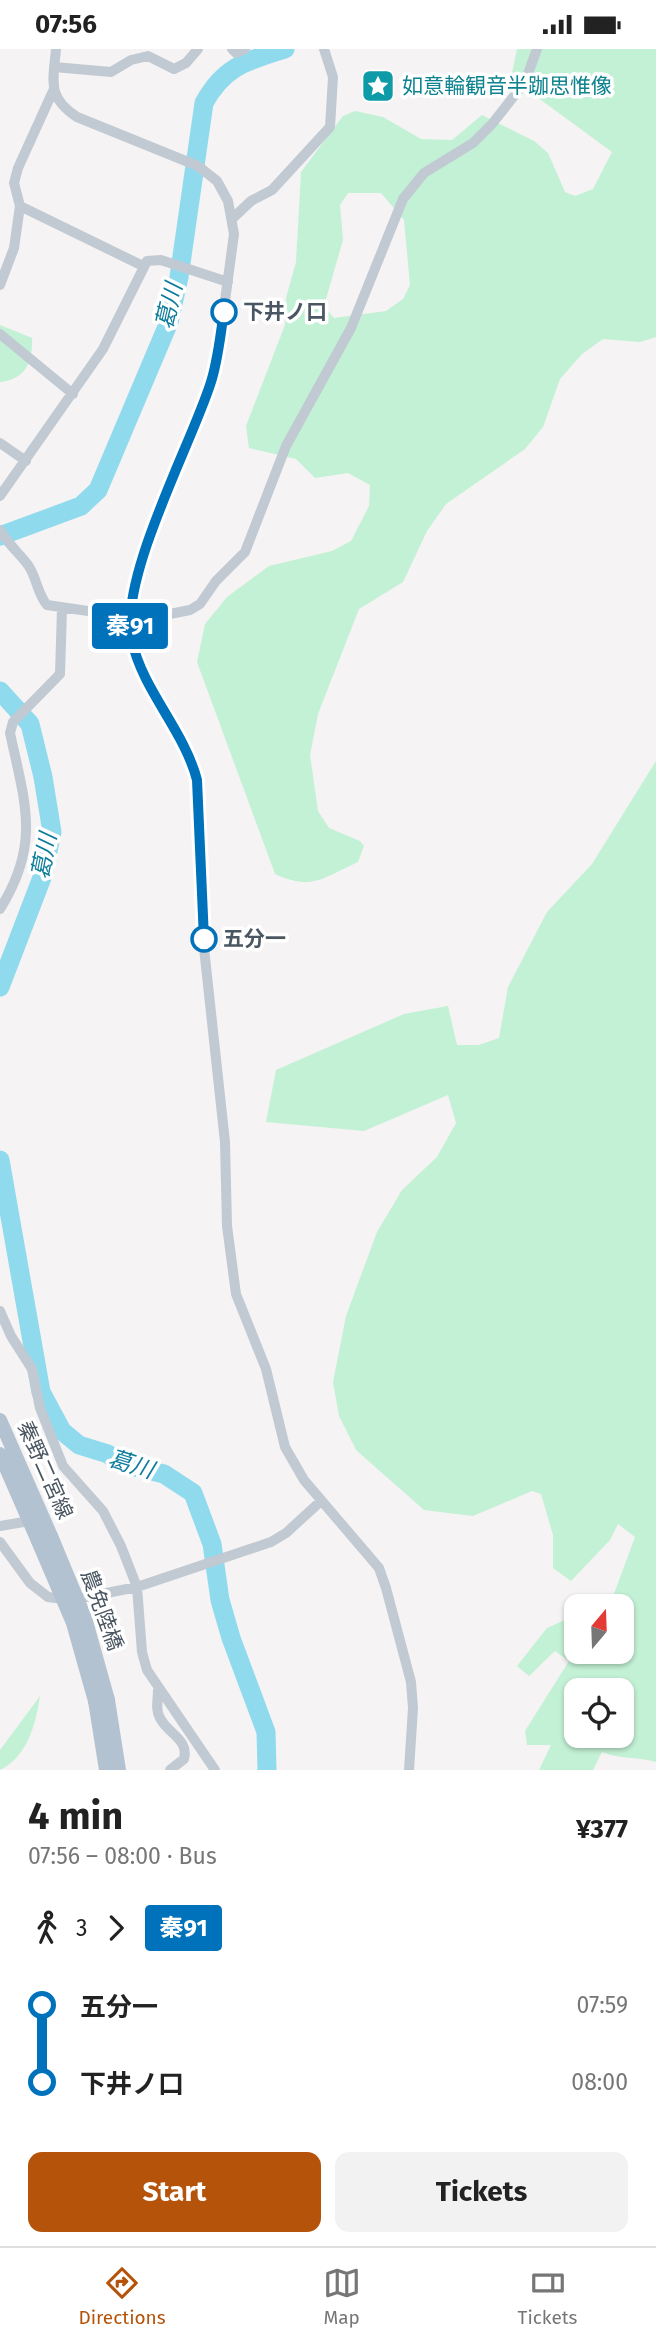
<!DOCTYPE html>
<meta charset="utf-8">
<style>
body{margin:0;font-family:"Fira Sans","Noto Sans JP",sans-serif;background:#f2f2f2;color:#222;height:100vh;display:flex;flex-direction:column;font-size:26px;white-space:nowrap}
*{box-sizing:border-box;margin:0}
p{font-size:23px;color:#767676}
.icon{flex:none;width:38px;height:38px;fill:none;stroke:currentColor;stroke-width:2;stroke-linecap:round;stroke-linejoin:round}
.map{position:relative;height:1721px;overflow:hidden}
.sheet{display:flex;flex-direction:column;background:#fff;flex:1}
.sheet>*{flex:none}
.badge{padding:0 14px;border-radius:5px;font-size:24px;line-height:46px}
.needle{width:46px;rotate:19deg}
.tools{position:absolute;left:564px;top:1545px;display:grid;gap:14px}
.tools a{display:grid;place-items:center;width:70px;height:70px;border-radius:14px;background:#fff;box-shadow:0 2px 5px #0004;font-size:35px}
.map>.badge{position:absolute;translate:-50% -50%;box-shadow:0 0 0 4px #fff}
.legs{display:flex;align-items:center;gap:10px;height:77px;padding:0 28px;font-size:23px}
.legs p{margin-inline-start:auto}
.head{display:flex;align-items:center;justify-content:space-between;height:119px;padding:0 28px}
h1{font-size:38px;font-weight:700;line-height:52px}
.cta{display:flex;gap:14px;margin-top:auto;padding:14px 28px}
.cta a{flex:1;height:80px;border-radius:14px;background:#b45309;color:#fff;font-size:28px;font-weight:700;line-height:80px;text-align:center}
.cta a+a{background:#f2f2f2;color:#222}
ul{padding:0 28px;list-style:none}
li{display:flex;align-items:center;gap:24px;height:77px;font-size:26px}
li i{display:grid;place-items:center;width:10px;height:100%;margin:0 9px;background:currentColor}
li i::after{content:'';width:18px;height:18px;margin:-9px;border:5px solid;border-radius:50%;background:#fff}
li p{margin-inline-start:auto}
li:first-child i{background:linear-gradient(#0000 50%,currentColor 0)}
li:last-child i{background:linear-gradient(currentColor 50%,#0000 0)}
.status{display:flex;justify-content:space-between;align-items:center;height:49px;padding:0 35px;background:#fff;direction:ltr}
.status svg{height:19px;fill:currentColor}
.tab-bar{display:flex;justify-content:space-around;align-items:center;height:98px;border-top:2px solid #e0e0e0;background:#fff;font-size:19px;color:#767676}
.tab-bar a{display:grid;justify-items:center;gap:4px}
.tab-bar .current{color:#b45309}
.map>svg:first-child{display:block}
.green{fill:#c3f1d5;fill-rule:evenodd}
.lines{fill:none;stroke-linecap:round;stroke-linejoin:round}
.river{stroke:#90daee;stroke-width:19}
.minor{stroke:#c1cad2;stroke-width:10}
.major{stroke:#b3c2d1;stroke-width:14}
.major-bridge{stroke:#b3c2d1;stroke-width:14}
.line-1-casing{stroke:#fff;stroke-width:16}
.line-1{stroke:#0072bc;stroke-width:10}
.stop-1-dot{fill:#fff;stroke:#0072bc;stroke-width:3.5}
.labels{text-anchor:middle;dominant-baseline:central;stroke-width:7;stroke-linejoin:round;paint-order:stroke}
.culture-label{font-size:21px;fill:#0d838f;stroke:#fff;text-anchor:start}
.stop-label{font-size:21px;font-weight:bold;fill:#4a5661;stroke:#fff;text-anchor:start}
.street-label{font-size:21px;fill:#4a5661;stroke:#fff}
.water-label{font-size:23px;font-style:italic;fill:#0c7c9b;stroke:#fff}
</style>
<div class="status"><b>07:56</b><svg viewBox="0 0 49 12"><path d="M0 12V9h3v3zM5 12V6h3v6zM10 12V3h3v9zM15 12V0h3v12zM26 1h20v11H26zM47 4h2v5h-2z"/></svg></div>
<div class="map">
<svg width="656" height="1721" viewBox="0 0 656 1721">
<rect width="100%" height="100%" fill="#f5f3f3"/>
<path class="green" d="M 517,0 L 656,0 L 656,288 L 640,293 L 603,290 L 582,305 L 560,330 L 543,378 L 525,400 L 446,455 L 427,482 L 403,533 L 359,560 L 318,665 L 310,706 L 318,762 L 329,779 L 360,792 L 364,797 L 358,813 C 323,829 312,842 275,825 L 197,613 L 205,575 L 227,548 L 269,517 L 332,502 L 351,492 L 369,457 L 370,436 L 348,424 L 315,429 L 296,410 L 249,399 L 246,377 L 285,276 L 286,249 L 296,213 L 301,123 L 343,67 L 355,62 L 383,68 L 421,90 L 452,91 L 482,66 L 534,92 L 548,104 L 565,143 L 575,147 L 593,140 L 612,103 L 511,29 ZM 348,144 L 381,144 L 404,171 L 410,236 L 403,250 L 386,262 L 334,269 L 324,257 L 343,191 L 340,156 Z
M 0,276 L 32,289 C 33,312 26,331 0,333 Z
M 656,712 L 656,1713 C 635,1707 622,1711 602,1703 L 593,1721 L 539,1721 L 551,1696 L 527,1696 L 525,1682 L 569,1612 L 555,1602 L 529,1627 L 517,1617 L 547,1579 L 576,1566 L 576,1603 L 621,1603 L 621,1558 L 599,1557 L 611,1553 L 635,1488 L 618,1475 L 610,1491 L 571,1532 L 553,1519 L 553,1486 L 541,1445 L 532,1442 L 473,1467 L 424,1461 L 356,1401 L 339,1367 L 333,1333 L 346,1267 L 377,1183 L 402,1141 L 437,1108 L 456,1074 L 448,1046 L 364,1082 L 266,1073 L 276,1021 L 404,965 L 448,957 L 457,996 L 479,996 L 499,989 L 508,938 L 547,863 L 592,815 ZM 576,1642 L 621,1642 L 621,1687 L 576,1687 Z
M 40,1647 C 36,1675 27,1708 0,1721 L 0,1701 Z"/>
<g class="lines">
<path class="river" d="M 0,487 L 81,457 L 98,441 L 169,273 L 179,228 L 204,54 C 224,17 247,12 285,0
M 0,642 L 30,675 L 43,728 L 52,783 L 43,826 L 0,938
M 0,1111 L 41,1343 L 62,1382 L 79,1396 L 108,1405 L 119,1414 L 164,1425 L 193,1444 L 212,1495 L 220,1551 L 231,1589 L 266,1683 L 267,1721"/>
<path class="minor" d="M 56,0 C 53,33 47,48 77,68 L 198,117 L 217,132 L 228,152 L 234,185 L 217,311 L 211,335 L 139,520 L 129,573 L 138,611 L 191,706 L 197,731 L 204,899 L 225,1093 L 227,1177 L 236,1245 L 266,1320 L 285,1398 L 304,1431 L 379,1519 L 386,1539 L 411,1633 L 413,1659 L 409,1721
M 232,0 L 236,4 L 245,0
M 54,18 L 111,23 L 131,11 L 148,7 L 174,20 L 186,14 L 198,0
M 20,157 L 143,217
M 233,169 L 251,152 L 272,141 L 330,78 L 333,28 L 324,0
M 0,236 L 14,199 L 20,157 L 14,134 L 18,119 L 53,42
M 0,285 L 73,345
M 0,394 L 26,412
M 0,447 L 103,300 L 147,212 L 161,211 L 228,233
M 0,481 C 8,495 19,504 28,516 C 37,529 37,544 47,556 L 88,562 L 129,573 L 190,561 L 200,555 L 216,532 L 245,503 L 286,397 L 351,279 L 403,150 L 424,124 L 473,94 L 492,75 L 525,33 L 537,0
M 0,860 C 41,795 25,754 10,684 L 13,673 L 60,625 L 62,560
M 0,1262 L 11,1287 L 32,1320 L 40,1359 L 63,1417 L 103,1462 L 121,1497 L 137,1538 L 142,1603 L 147,1621 L 215,1721
M 0,1477 L 35,1471
M 0,1493 L 30,1534 L 48,1548 L 71,1551 L 137,1538 L 271,1493 L 286,1484 L 321,1452
M 158,1641 C 158,1650 155,1661 160,1669 C 168,1685 189,1690 184,1710 L 170,1721"/>
<path class="major" d="M 0,1371 L 51,1487
M 0,1405 L 38,1492
M 108,1651 L 119,1721
M 95,1652 L 106,1721"/>
<path class="major-bridge" d="M 51,1487 L 85,1569 L 108,1651
M 38,1492 L 73,1574 L 95,1652"/>
</g>
<g class="lines">
<defs>
<path id="line-1" d="M 204,890 L 197,731 C 184,681 143,642 132,592 C 118,531 189,400 210,336 C 218,313 220,287 224,263"/>
</defs>
<use href="#line-1" class="line-1-casing"/>
<use href="#line-1" class="line-1"/>
</g>
<defs>
<symbol id="sight-square" viewBox="-11 -11 22 22"><rect x="-9" y="-9" width="18" height="18" rx="4" fill="#0f9aa8" stroke="#fff"/><path d="M0-6L1.8-2.2L6-1.7L2.9 1.2L3.7 5.4L0 3.3L-3.7 5.4L-2.9 1.2L-6-1.7L-1.8-2.2Z" fill="#fff"/></symbol>
</defs>
<g fill-rule="evenodd">
<use href="#sight-square" x="359" y="18" width="38" height="38"/>
</g>
<g class="stop-1-dot">
<circle cx="224" cy="263" r="12"/>
<circle cx="204" cy="890" r="12"/>
</g>
<g class="labels">
<g class="culture-label">
<text x="402" y="37">如意輪観音半跏思惟像</text>
</g>
<g class="stop-label">
<text x="243" y="263">下井ノ口</text>
<text x="223" y="890">五分一</text>
</g>
<g class="street-label">
<text transform="translate(45 1421) rotate(66)">秦野二宮線</text>
<text transform="translate(102 1561) rotate(70)">農免陸橋</text>
</g>
<g class="water-label">
<text transform="translate(169 257) rotate(-77)">葛川</text>
<text transform="translate(44 807) rotate(-79)">葛川</text>
<text transform="translate(131 1415) rotate(17)">葛川</text>
</g>
</g>
</svg>
<div class="tools">
<a><svg class="needle" viewBox="-14 -14 28 28"><path d="M0-13l5 13h-10z" fill="#e53935"/><path d="M0 13l5-13h-10z" fill="#767676"/></svg></a>
<a><svg class="icon" aria-label="locate" viewBox="0 0 24 24"><circle cx="12" cy="12" r="6"/><path d="M12 2v4M12 18v4M2 12h4M18 12h4"/></svg></a>
</div>
<b class="badge" style="left:130px;top:577px;background:#0072bc;color:#fff">秦91</b>
</div>
<section class="sheet">
<div class="head"><div><h1>4 min</h1><p>07:56 – 08:00 · Bus</p></div><b>¥377</b></div>
<div class="legs"><svg class="icon" aria-label="walk" viewBox="0 0 24 24"><circle cx="13" cy="4" r="2"/><path d="M13 8l-2 6 4 7M11 14l-3 7M7 12l3-4h3l4 4"/></svg>3<svg class="icon" aria-label="forward" viewBox="0 0 24 24"><path d="M9 5l7 7-7 7"/></svg><b class="badge" style="background:#0072bc;color:#fff">秦91</b></div>
<ul>
<li><i style="color:#0072bc"></i><b>五分一</b><p>07:59</p></li>
<li><i style="color:#0072bc"></i><b>下井ノ口</b><p>08:00</p></li>
</ul>
<div class="cta"><a>Start</a><a>Tickets</a></div>
</section>
<nav class="tab-bar">
<a class="current"><svg class="icon" aria-label="directions" viewBox="0 0 24 24"><path d="M12 3l9 9-9 9-9-9zM9 14v-3h6M13 9l2 2-2 2"/></svg>Directions</a>
<a><svg class="icon" aria-label="map" viewBox="0 0 24 24"><path d="M3 6l6-2 6 2 6-2v14l-6 2-6-2-6 2zM9 4v14M15 6v14"/></svg>Map</a>
<a><svg class="icon" aria-label="tickets" viewBox="0 0 24 24"><path d="M3 7h18v10H3zM15 7v10"/></svg>Tickets</a>
</nav>
